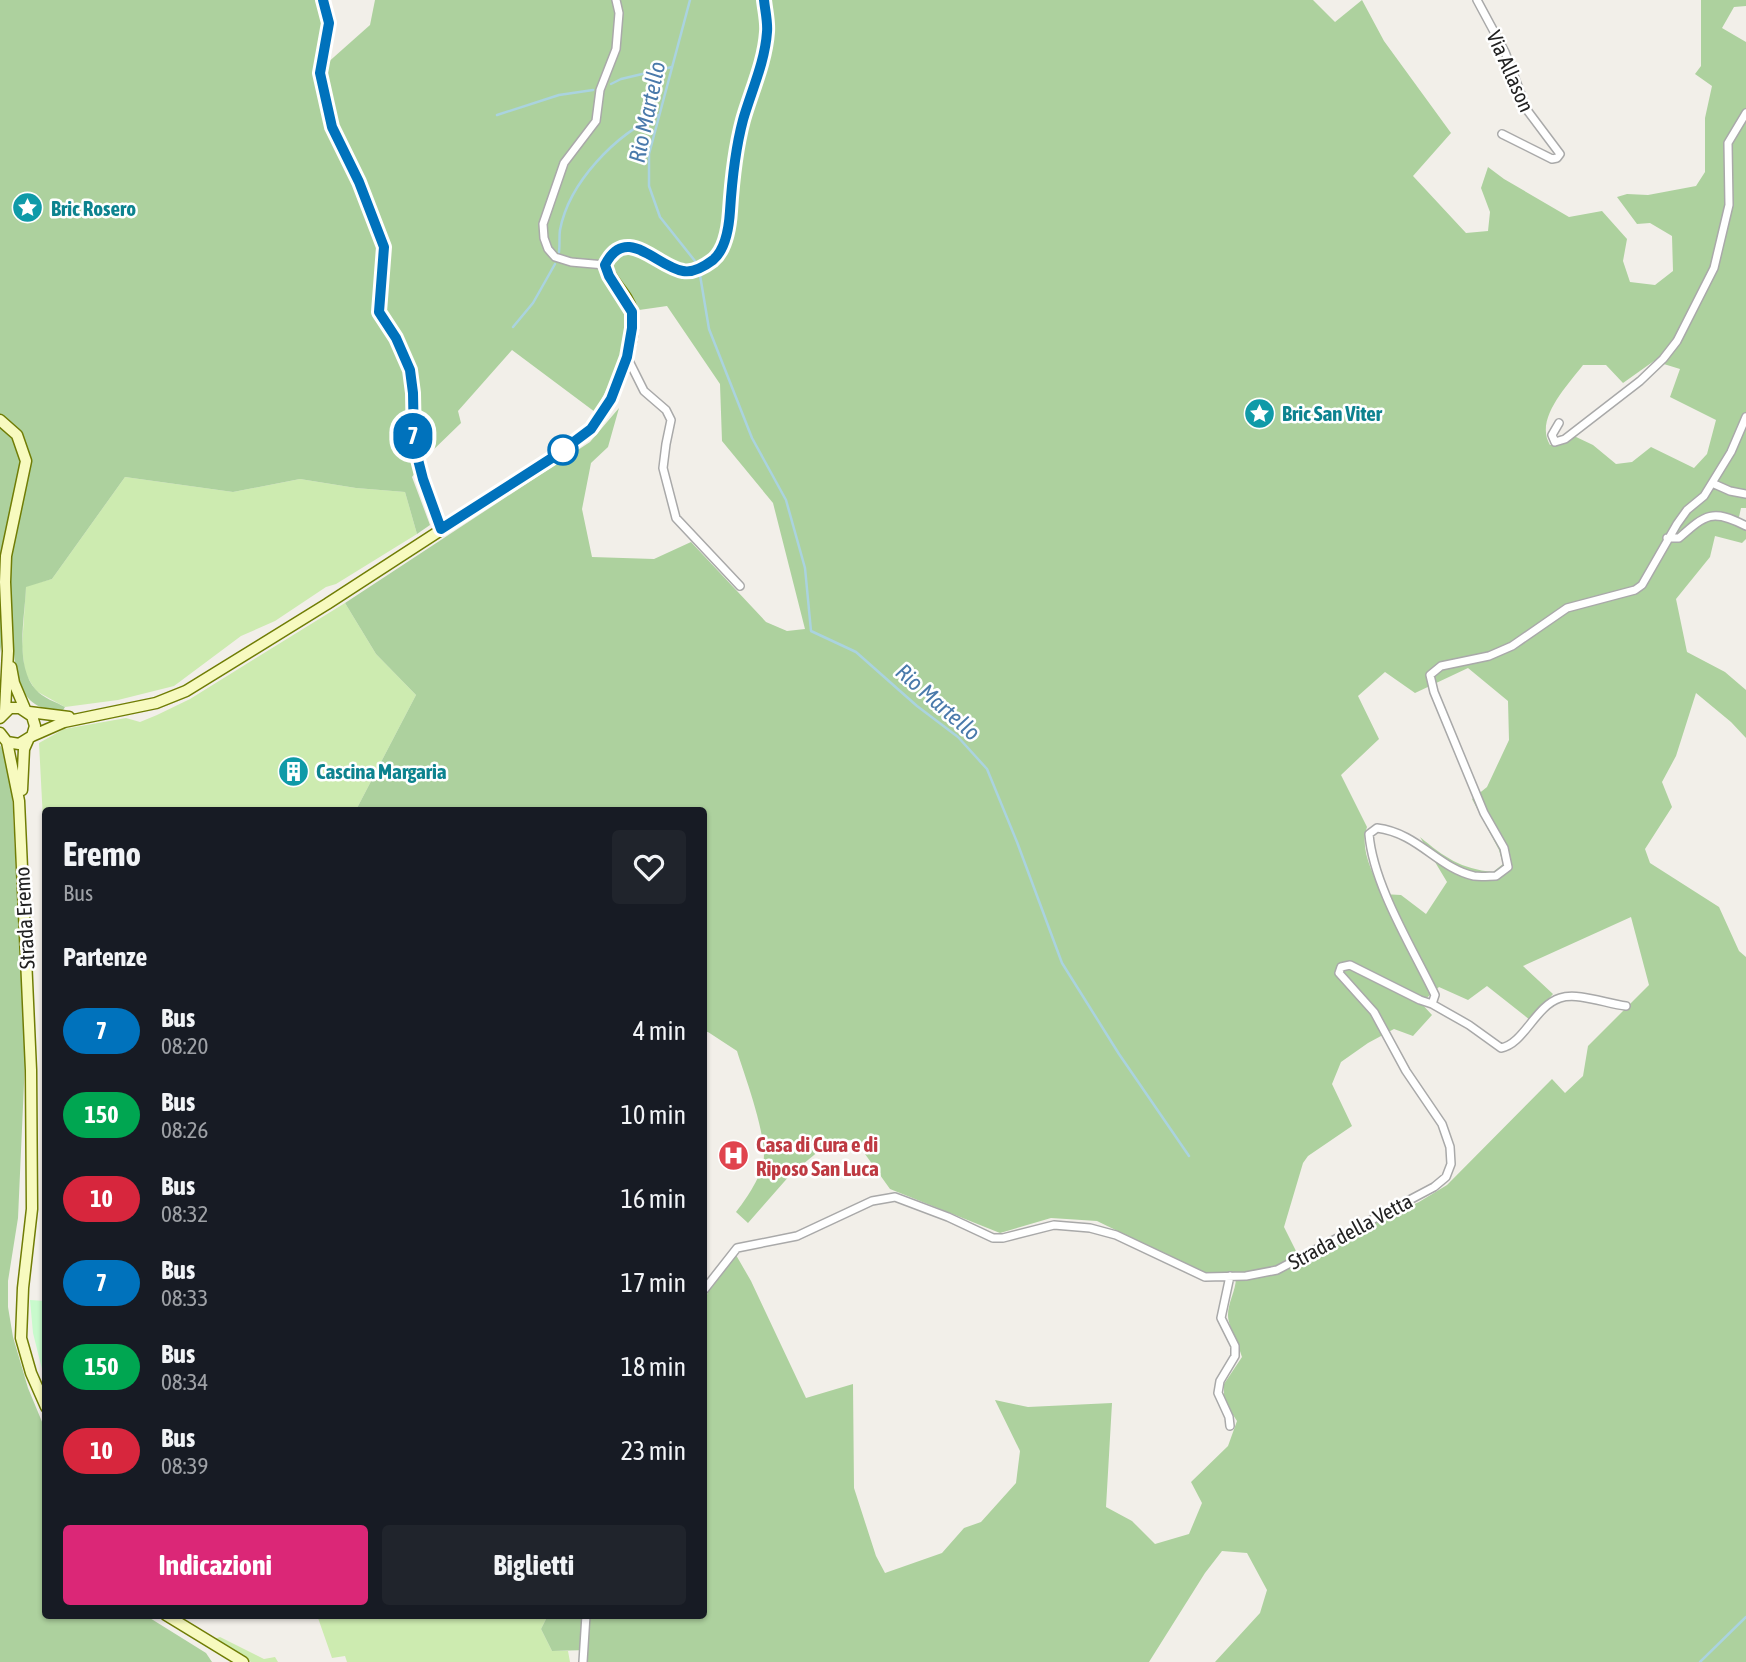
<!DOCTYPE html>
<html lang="it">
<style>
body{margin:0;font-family:"Asap Condensed",sans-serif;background:#20242c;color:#f1f3f6;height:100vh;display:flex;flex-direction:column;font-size:26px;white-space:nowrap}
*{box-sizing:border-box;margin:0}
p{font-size:23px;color:#9ea1a6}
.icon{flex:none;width:38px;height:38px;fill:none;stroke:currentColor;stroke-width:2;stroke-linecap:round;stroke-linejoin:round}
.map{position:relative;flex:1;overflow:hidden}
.details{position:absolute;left:42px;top:807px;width:665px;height:812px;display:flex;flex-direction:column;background:#171b24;border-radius:7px;box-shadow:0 2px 5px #0004}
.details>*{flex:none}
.badge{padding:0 14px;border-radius:23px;font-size:24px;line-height:46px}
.map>.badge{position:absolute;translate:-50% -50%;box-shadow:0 0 0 4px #fff}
h2{padding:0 21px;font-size:26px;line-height:63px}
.round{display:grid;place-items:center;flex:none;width:74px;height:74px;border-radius:7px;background:#20242c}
.headline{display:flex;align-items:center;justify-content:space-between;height:119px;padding:0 21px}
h1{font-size:33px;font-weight:700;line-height:52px}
.button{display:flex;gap:14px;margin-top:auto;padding:14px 21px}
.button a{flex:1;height:80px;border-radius:7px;background:#db2777;color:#fff;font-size:28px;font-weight:700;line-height:80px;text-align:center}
.button a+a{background:#20242c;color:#f1f3f6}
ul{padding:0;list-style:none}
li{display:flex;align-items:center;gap:21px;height:84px;padding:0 21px}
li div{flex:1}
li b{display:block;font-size:26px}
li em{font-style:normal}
li .badge{min-width:77px;font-weight:700;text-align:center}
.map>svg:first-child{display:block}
.grass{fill:#cdebb0}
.forest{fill:#add19e;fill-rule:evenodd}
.park{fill:#c8facc}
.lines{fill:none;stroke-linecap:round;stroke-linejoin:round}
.stream{stroke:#aad3df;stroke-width:2.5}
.street-casing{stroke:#a9a9a9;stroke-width:10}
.secondary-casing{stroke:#707d05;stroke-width:13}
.street{stroke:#fff;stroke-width:7}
.secondary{stroke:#f7fabf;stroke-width:10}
.line-casing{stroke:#fff;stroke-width:16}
.line{stroke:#0072bc;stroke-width:10}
.stop-dot{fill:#fff;stroke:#0072bc;stroke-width:3.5}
.labels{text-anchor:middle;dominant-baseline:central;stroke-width:5;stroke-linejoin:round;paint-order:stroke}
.street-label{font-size:21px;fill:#222;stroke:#fff}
.culture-label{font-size:21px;font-weight:bold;fill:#0d838f;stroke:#fff;text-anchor:start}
.health-label{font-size:21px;font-weight:bold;fill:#be3a42;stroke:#fff;text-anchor:start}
.water-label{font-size:23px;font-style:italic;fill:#4a7aab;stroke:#fff}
</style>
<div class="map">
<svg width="1746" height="1662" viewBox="0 0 1746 1662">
<rect width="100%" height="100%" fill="#f2efe9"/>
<path class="grass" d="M 125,477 L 233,492 L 300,479 L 356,488 L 405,492 L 417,534 L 336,584 L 326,587 L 275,621 L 241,636 L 174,686 L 118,700 L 65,707 L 36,691 L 25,673 L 22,647 L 26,586 L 52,579 Z
M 345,603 L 376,654 L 416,695 L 356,810 L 46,810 L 45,858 L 39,743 L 64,729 L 126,718 L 140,722 L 157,715 L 190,699 Z
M 317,1615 L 548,1615 L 541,1629 L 552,1651 L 568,1651 L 570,1662 L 347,1662 L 345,1656 L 332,1658 Z
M 220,1637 L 264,1659 L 275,1657 L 278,1662 L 251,1662 L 214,1639 Z"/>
<path class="forest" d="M 0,0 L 319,0 L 325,21 L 316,73 L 370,25 L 375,0 L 1313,0 L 1335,22 L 1362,0 L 1384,41 L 1451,133 L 1413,176 L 1466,233 L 1488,231 L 1490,212 L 1481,188 L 1488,167 L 1504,179 L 1569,217 L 1602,211 L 1627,239 L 1623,261 L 1630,282 L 1655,285 L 1673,271 L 1672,236 L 1650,223 L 1637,224 L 1617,197 L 1627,194 L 1648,195 L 1696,186 L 1705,172 L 1705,118 L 1712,86 L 1695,74 L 1701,66 L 1701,0 L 1746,0 L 1746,6 L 1734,7 L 1722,28 L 1746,42 L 1746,508 L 1741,508 L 1737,526 L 1746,530 L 1746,539 L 1742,543 L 1715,536 L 1710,557 L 1676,599 L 1687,652 L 1725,672 L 1746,690 L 1746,738 L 1731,722 L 1696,693 L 1676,756 L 1662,782 L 1672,807 L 1645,849 L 1650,863 L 1719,907 L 1739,951 L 1746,957 L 1746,1662 L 1215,1662 L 1260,1613 L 1267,1590 L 1247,1553 L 1222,1551 L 1205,1573 L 1149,1662 L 586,1662 L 587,1650 L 552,1651 L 541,1629 L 548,1615 L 704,1615 L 704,1303 L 708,1292 L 736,1255 L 751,1281 L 806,1398 L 853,1384 L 854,1488 L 876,1556 L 885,1573 L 942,1553 L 964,1528 L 981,1522 L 1016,1483 L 1020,1451 L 995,1400 L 1028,1407 L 1112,1403 L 1106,1507 L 1132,1521 L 1155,1544 L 1189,1534 L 1202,1503 L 1191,1482 L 1228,1446 L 1237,1421 L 1224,1401 L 1224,1384 L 1242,1357 C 1239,1345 1228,1326 1228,1315 C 1228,1300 1239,1286 1235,1272 L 1204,1273 L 1097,1221 L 1051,1218 L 1000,1233 L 890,1189 L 855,1140 L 831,1141 L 791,1174 L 748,1223 L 736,1212 C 745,1201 760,1178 763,1164 C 769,1140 745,1077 737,1051 L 708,1032 L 704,1032 L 704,810 L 356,810 L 416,695 L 376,654 L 345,603 L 590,442 L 619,408 L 608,447 L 591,463 L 582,509 L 592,557 L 654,559 L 691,542 L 766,622 L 787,631 L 805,629 L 773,503 L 722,441 L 720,384 L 667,306 L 625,312 C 627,351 613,378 595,412 L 512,350 L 458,411 L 461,423 L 429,454 L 412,477 L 430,525 L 417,534 L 405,492 L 356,488 L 300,479 L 233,492 L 125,477 L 52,579 L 26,587 C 25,617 14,666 36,690 C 43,698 56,702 65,707 L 62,712 C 53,710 42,709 35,704 C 7,685 15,621 10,592 L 0,653 ZM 1654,361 L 1680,369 L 1670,397 L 1716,420 L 1707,454 L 1694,468 L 1651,447 L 1632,462 L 1616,464 L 1593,445 L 1574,436 L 1562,444 L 1550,445 C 1534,419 1568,385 1583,365 L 1606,365 L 1623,383 ZM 1468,668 L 1508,701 L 1509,740 L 1487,787 L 1472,799 L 1499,850 L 1503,864 L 1493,872 C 1461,869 1444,857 1420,837 L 1447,882 L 1426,914 L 1401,895 L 1382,894 C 1373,873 1359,849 1367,827 L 1341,775 L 1379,739 L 1358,696 L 1385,672 L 1415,693 ZM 1631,917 L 1649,985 L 1588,1046 L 1583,1076 L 1565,1093 L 1552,1079 L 1447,1185 L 1419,1202 L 1344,1237 L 1302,1263 L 1284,1227 L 1303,1163 L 1308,1156 L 1352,1126 L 1332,1084 L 1341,1062 L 1368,1043 L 1394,1029 L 1413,1036 L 1432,1015 L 1421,1003 L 1439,987 L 1468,1000 L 1487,986 L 1530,1020 L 1553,994 L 1523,966 Z
M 0,745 L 8,760 L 12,791 L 25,1061 L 18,1218 L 8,1281 L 8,1307 L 13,1337 L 28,1388 L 45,1429 L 46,1615 L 145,1615 L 206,1653 L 212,1662 L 0,1662 Z"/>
<path class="park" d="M 30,1300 L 45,1301 L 45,1381 L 33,1333 Z"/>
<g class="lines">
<path class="stream" d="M 690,0 L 649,154 L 649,186 L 660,217 L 695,261
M 611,84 L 621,79 L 672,67
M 497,115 L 559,95 L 593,90
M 559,252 C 560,244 559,237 560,230 C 569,182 616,134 659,115
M 700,275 L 709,329 L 752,438 L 786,500 L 805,568 L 811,631 L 856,652 L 917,706 L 958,737 L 987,769 L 1017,842 L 1062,963 L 1119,1054 L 1189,1156
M 513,327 L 533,303 L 555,264
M 1700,1662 L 1746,1617"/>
<defs>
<path id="street" d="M 323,0 L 329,23 L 320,73 L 332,127 L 359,182 L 384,247 L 379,312 L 395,338 L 410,370 L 413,393 L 414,444 L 423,479 L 441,529
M 1477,0 L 1505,52 L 1527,110 L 1560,154 L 1557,158 L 1552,159 L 1502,134
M 605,265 L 571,262 L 555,257 L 548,249 L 544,238 L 543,224 L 564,163 L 596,121 L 600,90 L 616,49 L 619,13 L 616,0
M 627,357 L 644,391 L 666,410 L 671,420 L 666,444 L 663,468 L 676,518 L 740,586
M 1559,423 L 1552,435 L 1555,442 L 1565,439 L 1640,381 L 1663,359 L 1677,341 L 1714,268 L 1729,205 L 1728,143 L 1746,113
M 1712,483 L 1730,491 L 1746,494
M 1667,538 L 1679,538 C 1705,515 1712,508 1746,526
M 1432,1004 L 1469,1025 L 1501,1048 C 1524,1044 1535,1006 1560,998 C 1578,992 1607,1004 1626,1006
M 704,1290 L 737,1248 L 797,1236 L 872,1201 L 895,1197 L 948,1217 L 993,1238 L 1003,1238 L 1054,1225 L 1090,1228 L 1116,1235 L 1205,1277 L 1246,1276 L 1277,1270 L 1434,1187 L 1446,1177 L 1451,1164 L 1450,1147 L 1442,1124 L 1406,1071 L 1374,1012 L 1339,973 L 1341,967 L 1350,965 L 1420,1000 L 1432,1004 L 1435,995 C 1413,949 1373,885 1369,834 L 1377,828 C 1418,833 1438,868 1474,876 C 1481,877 1490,876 1496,876 L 1508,867 L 1504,848 L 1484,813 L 1434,692 L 1430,675 L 1441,666 L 1489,656 L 1512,646 L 1567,608 L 1635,590 L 1642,585 L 1677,524 L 1687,510 L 1704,496 L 1731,452 L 1746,417
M 1230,1426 L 1229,1417 L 1218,1393 L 1220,1381 L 1235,1356 L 1235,1346 L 1221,1318 L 1230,1276
M 583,1662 L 586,1615"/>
<path id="secondary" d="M 0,420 L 17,435 L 26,461 L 6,556 L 5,582 L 8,651 L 5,711
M 11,667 L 14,683 L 25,709
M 29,712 L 69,717
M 0,718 L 10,708 L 20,708 L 32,716 L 35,726 L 32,736 L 19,744 L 7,742 L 0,733
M 32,736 L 64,722 L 156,703 L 186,691 L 327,604 L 555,456 C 566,448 580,440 590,430 C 610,411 639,339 632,311 C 628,294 611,282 605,265 C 626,223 658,267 683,271 C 693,273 705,266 713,260 C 726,249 729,227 730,211 C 732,180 735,150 743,120 C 751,92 765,62 767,32 C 768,22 765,10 764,0
M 7,742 L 19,801 L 31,1070 L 32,1209 L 23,1288 L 21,1338 L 31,1373 L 46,1407
M 22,790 L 24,749 L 28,740
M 166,1615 L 243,1662"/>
</defs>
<use href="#street" class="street-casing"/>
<use href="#secondary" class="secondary-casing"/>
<use href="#street" class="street"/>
<use href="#secondary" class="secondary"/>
</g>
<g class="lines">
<defs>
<path id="line" d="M 323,0 L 329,23 L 320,73 L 332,127 L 359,182 L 384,247 L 379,312 L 396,338 L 410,370 L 413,393 L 414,444 L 423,479 L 441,529 L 555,456 L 591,429 L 611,399 L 627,357 L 632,328 L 632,312 L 609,276 L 605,265 C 626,223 657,267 683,271 C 693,273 705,266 713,260 C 726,249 729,227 730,211 C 732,180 735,150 743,120 C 751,92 765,62 767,32 C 768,22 765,10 764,0"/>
</defs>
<use href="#line" class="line-casing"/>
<use href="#line" class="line"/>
</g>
<defs>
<symbol id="sight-disc" viewBox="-11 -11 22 22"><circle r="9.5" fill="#0f9aa8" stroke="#fff"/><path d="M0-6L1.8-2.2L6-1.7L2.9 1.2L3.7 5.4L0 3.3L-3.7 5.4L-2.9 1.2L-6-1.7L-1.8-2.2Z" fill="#fff"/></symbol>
<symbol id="building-disc" viewBox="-11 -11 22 22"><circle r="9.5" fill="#0f9aa8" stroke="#fff"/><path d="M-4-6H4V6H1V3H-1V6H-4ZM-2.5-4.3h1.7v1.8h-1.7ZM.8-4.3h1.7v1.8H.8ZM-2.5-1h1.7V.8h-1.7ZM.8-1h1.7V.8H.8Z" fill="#fff"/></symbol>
<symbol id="hospital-disc" viewBox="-11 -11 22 22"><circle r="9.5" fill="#e0444e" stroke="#fff"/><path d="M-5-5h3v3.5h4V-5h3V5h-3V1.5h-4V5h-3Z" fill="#fff"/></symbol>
</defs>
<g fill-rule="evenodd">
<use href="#sight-disc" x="10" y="190" width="35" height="35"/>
<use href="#sight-disc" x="1242" y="396" width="35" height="35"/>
<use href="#building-disc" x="276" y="754" width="35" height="35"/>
<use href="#hospital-disc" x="716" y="1138" width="35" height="35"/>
</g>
<circle class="stop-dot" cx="563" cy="450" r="14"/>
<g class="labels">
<g class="street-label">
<text transform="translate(1511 71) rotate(66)">Via Allason</text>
<text transform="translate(24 918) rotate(-93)">Strada Eremo</text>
<text transform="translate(1350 1231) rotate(-28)">Strada della Vetta</text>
</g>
<g class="culture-label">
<text x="51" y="208">Bric Rosero</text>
<text x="1282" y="413">Bric San Viter</text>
<text x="316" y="771">Cascina Margaria</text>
</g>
<g class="health-label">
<text x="756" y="1144">Casa di Cura e di<tspan x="756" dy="24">Riposo San Luca</tspan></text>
</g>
<g class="water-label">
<text transform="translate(647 112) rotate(-78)">Rio Martello</text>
<text transform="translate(938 702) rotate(41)">Rio Martello</text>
</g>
</g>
</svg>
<b class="badge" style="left:413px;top:436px;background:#0072bc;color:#fff">7</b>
<section class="details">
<div class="headline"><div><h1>Eremo</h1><p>Bus</p></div><a class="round"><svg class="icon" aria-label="heart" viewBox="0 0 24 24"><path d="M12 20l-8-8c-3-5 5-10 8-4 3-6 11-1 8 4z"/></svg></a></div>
<h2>Partenze</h2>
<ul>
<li><span class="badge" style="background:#0072bc;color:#fff">7</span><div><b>Bus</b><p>08:20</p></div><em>4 min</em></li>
<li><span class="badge" style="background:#00a651;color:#fff">150</span><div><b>Bus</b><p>08:26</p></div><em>10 min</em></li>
<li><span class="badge" style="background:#d7263d;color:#fff">10</span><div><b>Bus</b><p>08:32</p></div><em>16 min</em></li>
<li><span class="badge" style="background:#0072bc;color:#fff">7</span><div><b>Bus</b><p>08:33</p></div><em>17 min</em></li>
<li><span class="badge" style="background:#00a651;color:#fff">150</span><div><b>Bus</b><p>08:34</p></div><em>18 min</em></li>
<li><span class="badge" style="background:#d7263d;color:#fff">10</span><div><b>Bus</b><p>08:39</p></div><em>23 min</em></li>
</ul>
<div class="button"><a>Indicazioni</a><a>Biglietti</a></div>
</section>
</div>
